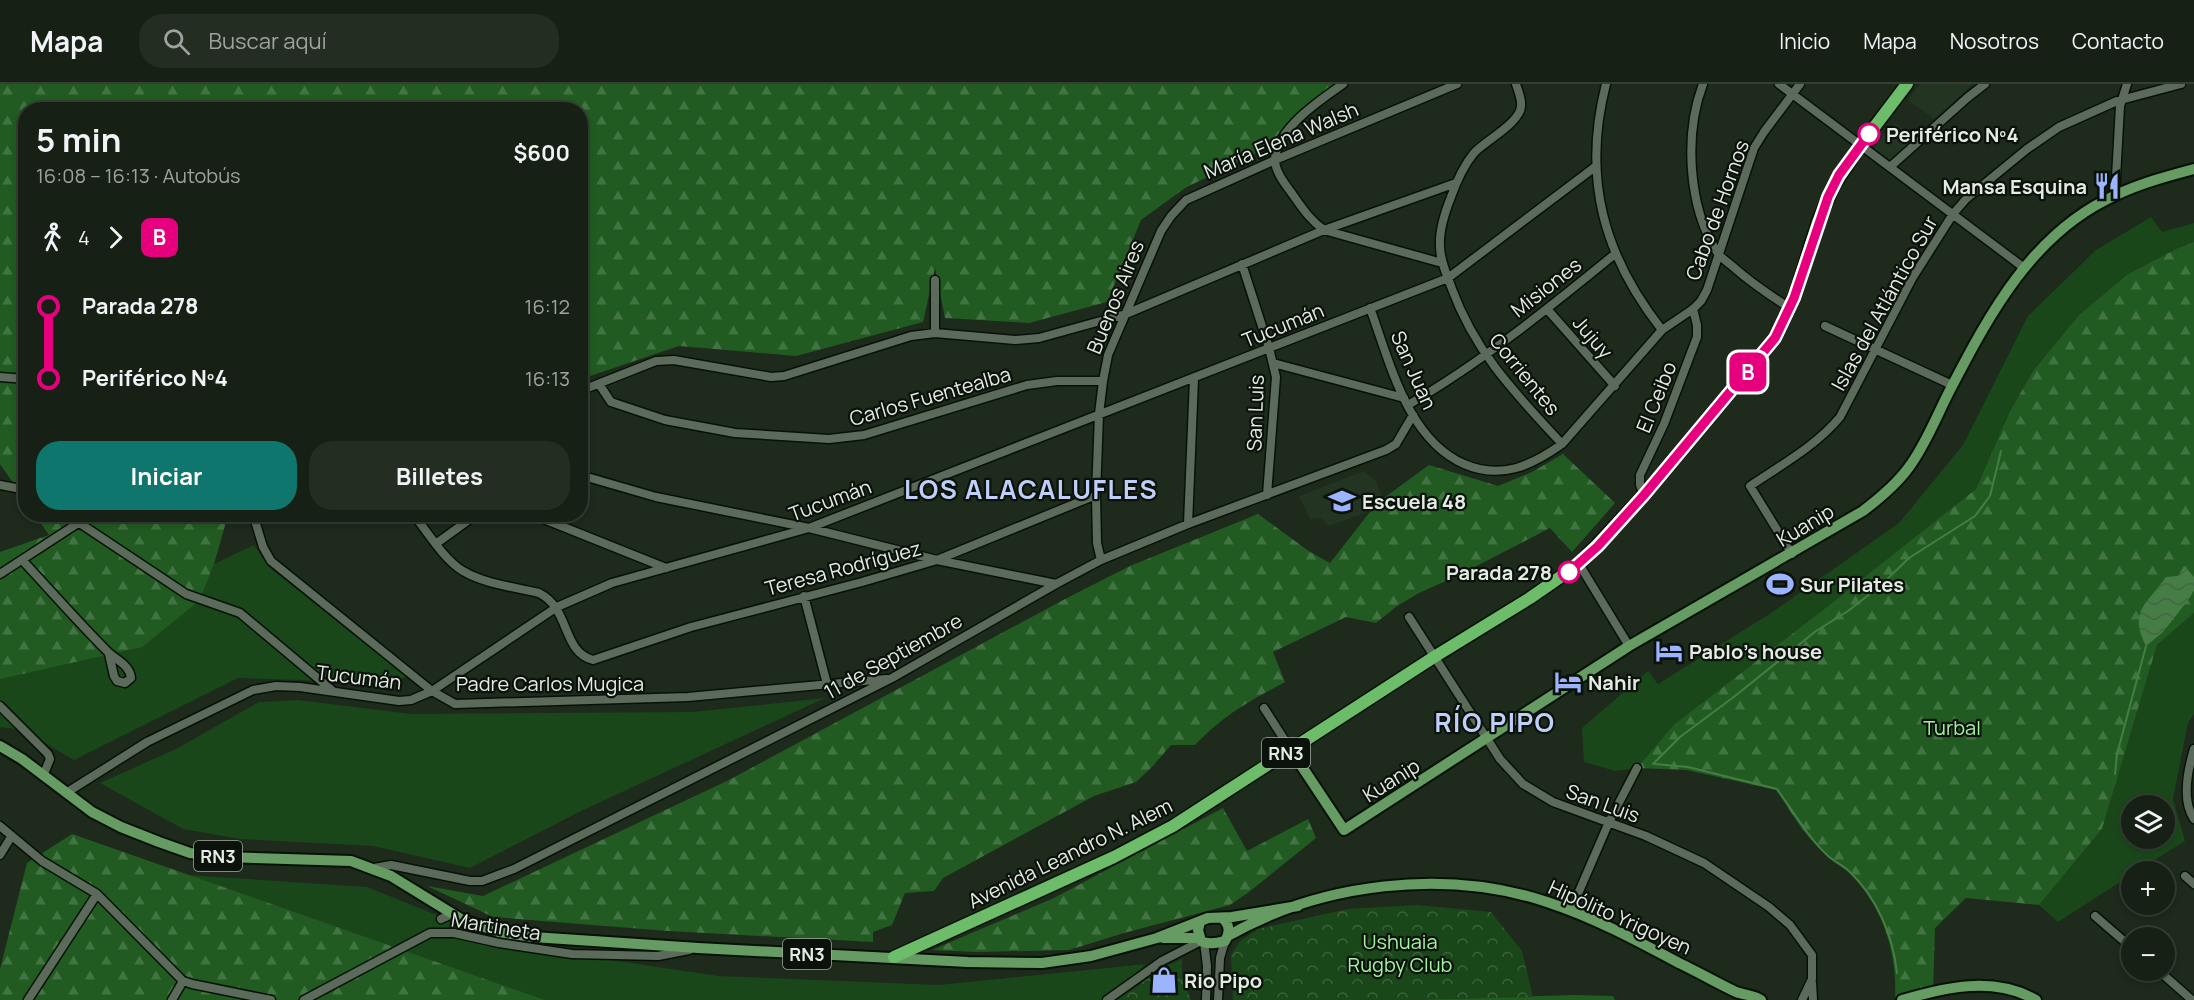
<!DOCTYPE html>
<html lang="es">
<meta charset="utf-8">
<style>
body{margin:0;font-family:Manrope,sans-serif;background:#232d22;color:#f1f3f6;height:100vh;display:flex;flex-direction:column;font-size:22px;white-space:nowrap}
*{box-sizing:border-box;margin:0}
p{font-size:20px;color:#9ea3a0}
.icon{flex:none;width:33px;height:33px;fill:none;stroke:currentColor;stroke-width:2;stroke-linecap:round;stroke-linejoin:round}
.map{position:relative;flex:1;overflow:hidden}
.panel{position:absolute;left:18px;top:18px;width:570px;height:420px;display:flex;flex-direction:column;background:#162015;border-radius:24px;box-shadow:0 3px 9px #0003,0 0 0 2px #353e34}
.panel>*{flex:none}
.badge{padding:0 12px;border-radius:9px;font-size:21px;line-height:39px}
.controls{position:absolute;left:2121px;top:711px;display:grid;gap:12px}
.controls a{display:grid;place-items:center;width:54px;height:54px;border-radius:50%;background:#162015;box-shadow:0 3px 9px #0003,0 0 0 2px #353e34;font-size:30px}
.map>.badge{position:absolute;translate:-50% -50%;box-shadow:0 0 0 3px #fff}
.legs{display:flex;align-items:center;gap:9px;height:66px;padding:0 18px;font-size:20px}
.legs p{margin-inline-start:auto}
.head{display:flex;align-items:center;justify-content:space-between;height:102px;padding:0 18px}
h1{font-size:33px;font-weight:700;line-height:45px}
.primary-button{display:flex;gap:12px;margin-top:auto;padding:12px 18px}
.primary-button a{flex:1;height:69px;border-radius:24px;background:#0f766e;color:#fff;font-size:24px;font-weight:700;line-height:69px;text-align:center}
.primary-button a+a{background:#232d22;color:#f1f3f6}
ul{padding:0 18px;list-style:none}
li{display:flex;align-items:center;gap:21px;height:72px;font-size:22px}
li i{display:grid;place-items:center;width:9px;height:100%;margin:0 8px;background:currentColor}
li i::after{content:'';width:15px;height:15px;margin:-8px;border:4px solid;border-radius:50%;background:#162015}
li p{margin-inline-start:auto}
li:first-child i{background:linear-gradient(#0000 50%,currentColor 0)}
li:last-child i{background:linear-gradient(currentColor 50%,#0000 0)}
header{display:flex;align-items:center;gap:36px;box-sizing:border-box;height:84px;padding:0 30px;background:#162015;border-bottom:2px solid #353e34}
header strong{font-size:28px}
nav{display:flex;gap:33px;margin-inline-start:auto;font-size:21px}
.search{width:420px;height:54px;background:#232d22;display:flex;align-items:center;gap:15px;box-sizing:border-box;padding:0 21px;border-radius:24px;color:#9ea3a0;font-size:22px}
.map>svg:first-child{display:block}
.built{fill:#233522}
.grass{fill:#1a471a;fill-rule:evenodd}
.forest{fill:url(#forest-firs)}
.park{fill:url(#park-crowns)}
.water{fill:url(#water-waves)}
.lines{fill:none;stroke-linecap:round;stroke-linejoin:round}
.stream{stroke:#457e44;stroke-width:2}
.minor-casing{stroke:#071206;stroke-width:11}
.major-casing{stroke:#071206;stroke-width:14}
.highway-casing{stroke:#071206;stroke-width:15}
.minor{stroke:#5c6a5b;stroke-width:8}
.major{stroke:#669b64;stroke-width:10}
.highway{stroke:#6dbc6a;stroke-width:12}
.line-1-casing{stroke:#fff;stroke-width:14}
.line-1{stroke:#e6007e;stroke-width:9}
.stop-1-dot{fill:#fff;stroke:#e6007e;stroke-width:3}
.labels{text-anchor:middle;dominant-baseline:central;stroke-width:4.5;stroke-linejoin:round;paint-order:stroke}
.shield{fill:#0b110b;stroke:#a2aaa2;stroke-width:1.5}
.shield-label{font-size:18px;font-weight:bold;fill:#e3ebe2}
.stop-label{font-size:20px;font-weight:bold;fill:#e3ebe2;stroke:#0b110b;text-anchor:start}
.street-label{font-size:20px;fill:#e3ebe2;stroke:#0b110b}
.poi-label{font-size:20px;font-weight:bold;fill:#e3ebe2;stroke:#0b110b;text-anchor:start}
.park-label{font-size:20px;fill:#a3f29f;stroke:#0b110b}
.district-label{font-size:26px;font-weight:bold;letter-spacing:1.5px;fill:#c0cff8;stroke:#0b110b}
</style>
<header>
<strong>Mapa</strong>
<div class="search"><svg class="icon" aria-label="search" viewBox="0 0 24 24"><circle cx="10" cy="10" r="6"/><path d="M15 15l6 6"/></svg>Buscar aquí</div>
<nav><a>Inicio</a><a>Mapa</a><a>Nosotros</a><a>Contacto</a></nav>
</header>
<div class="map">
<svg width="2194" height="916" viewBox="0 0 2194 916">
<defs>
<pattern id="forest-firs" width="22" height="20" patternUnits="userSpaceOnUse" patternTransform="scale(1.5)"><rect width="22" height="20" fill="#225b22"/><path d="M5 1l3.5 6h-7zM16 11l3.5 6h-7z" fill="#427342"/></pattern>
<pattern id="park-crowns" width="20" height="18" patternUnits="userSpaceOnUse" patternTransform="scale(1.5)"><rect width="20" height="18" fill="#1a471a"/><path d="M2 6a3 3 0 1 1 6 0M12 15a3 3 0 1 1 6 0" fill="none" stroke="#3b623b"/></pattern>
<pattern id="water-waves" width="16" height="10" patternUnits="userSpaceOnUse" patternTransform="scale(1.5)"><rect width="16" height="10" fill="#457e44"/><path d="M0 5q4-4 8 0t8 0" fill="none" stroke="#456544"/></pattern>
</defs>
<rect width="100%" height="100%" fill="#1d2a1c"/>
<path class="built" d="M 1920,0 L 1973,0 L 1934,35 L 1908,16 Z
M 1894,39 L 1916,54 L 1889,76 L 1873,65 Z
M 1364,387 L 1376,397 L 1386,422 L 1328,442 L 1322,434 L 1310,435 L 1299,412 Z"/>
<path class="grass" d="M 2151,133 L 2162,148 L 2194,139 L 2194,158 L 2178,164 L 2128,190 L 2079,231 L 2033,287 L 2010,327 L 1976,405 L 1637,684 L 1615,687 L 1584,678 L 1582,644 L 1648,587 L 1658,600 L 1771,529 L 1899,439 L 1963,361 L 2028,232 L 2096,166 Z
M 254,461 L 270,484 L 407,593 L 386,599 L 238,594 L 74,676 L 23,646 L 0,643 L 0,593 L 200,517 L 214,480 Z
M 2194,529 L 2194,630 L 2188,639 L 2173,715 L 2185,757 L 2137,787 L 2132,788 L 2131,791 L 2058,838 L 2039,821 L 2102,745 L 2157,561 ZM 2132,722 L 2164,722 L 2164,754 L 2132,754 Z
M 825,614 L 581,727 L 470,784 L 373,762 L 240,755 L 183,745 L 100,699 L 176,665 L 259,618 L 298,616 L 411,630 L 693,628 Z
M 188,791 L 367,803 L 511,861 L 718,892 L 939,901 L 1146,880 L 1108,916 L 545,916 Z"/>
<path class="forest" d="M 0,0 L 1334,0 L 1260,67 L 1185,104 L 1141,136 L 1107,218 L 1029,239 L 945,234 L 935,184 L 923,238 L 796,272 L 679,262 L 581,295 L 580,26 L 26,26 L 25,416 L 0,380 Z
M 2194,158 L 2194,529 L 2157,561 L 2102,745 L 2039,821 L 1966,814 L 1935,844 L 1933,908 L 1895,916 C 1898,870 1882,817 1846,786 C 1832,775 1819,766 1808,752 C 1796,738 1787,721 1776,706 L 1687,686 L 1637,684 L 1675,640 L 1822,527 L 1976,405 L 2010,327 L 2033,287 L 2079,231 L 2128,190 L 2178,164 Z
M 1563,370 L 1615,419 L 1572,468 L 1550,444 L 1461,490 L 1419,509 L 1397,522 L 1376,539 L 1346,533 L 1273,568 L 1285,598 C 1248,618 1225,630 1195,661 L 1171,661 L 1152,683 L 1136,698 L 1094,712 L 943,794 L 934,807 L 905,809 L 892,841 L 873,848 L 873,858 L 668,847 L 493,833 L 427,802 L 483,812 L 729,696 L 1065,515 L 1130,482 L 1258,430 L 1310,468 L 1330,479 L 1377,419 L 1429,381 L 1498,402 L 1532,388 Z
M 35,431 L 228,431 L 214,480 L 200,516 L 142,563 L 0,595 L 0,468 L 49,451 Z
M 1223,724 L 1247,767 L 1308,735 L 1316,754 L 1249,808 L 1230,821 L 1124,849 L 1069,866 L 976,868 L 932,866 L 1054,814 Z
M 72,750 L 545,916 L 0,916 L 0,885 L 27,779 Z
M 1573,911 L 1613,912 L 1615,916 L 1405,916 Z"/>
<path class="park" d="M 1417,821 L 1491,828 L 1522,867 L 1533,913 L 1405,916 L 1233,916 L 1231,871 L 1240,857 L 1258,845 L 1348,825 Z
M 1182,875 L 1182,893 L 1191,916 L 1117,916 L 1166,882 Z"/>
<path class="water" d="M 2184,482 L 2194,493 L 2194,506 L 2189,515 L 2163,548 L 2146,562 C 2128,527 2147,520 2166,493 L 2178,492 Z"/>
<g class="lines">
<path class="stream" d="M 1653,680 L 1680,653 L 1735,612 L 1816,547 L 1848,527 L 1880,502 L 1909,474 L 1975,432 L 1990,412 L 2001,367
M 1655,680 L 1688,683 L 1777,705 C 1793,727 1807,752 1827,771 C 1833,777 1842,781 1849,787 C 1877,814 1893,851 1897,889
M 2115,690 L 2117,670 L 2146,562"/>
<defs>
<path id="minor" d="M 1343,0 C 1320,16 1278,44 1275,74 C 1274,87 1286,101 1293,111 C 1303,125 1310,136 1324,146 L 1442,179
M 1516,0 C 1518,7 1522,15 1521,22 C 1521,38 1485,57 1474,69 C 1464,81 1456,99 1451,113 C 1445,128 1439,146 1440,162 C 1440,177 1447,191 1452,205 C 1476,270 1516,310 1562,360
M 1606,0 C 1582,93 1603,171 1662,246
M 1703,0 C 1684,50 1688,123 1717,168 C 1720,173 1726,177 1731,181 C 1749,197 1769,211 1790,224
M 1779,0 L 2023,183
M 1890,83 L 1967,14 L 1985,0
M 2115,111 L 2120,22 L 2127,0
M 1242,180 L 1269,264 L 1276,293 L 1267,411
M 935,196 L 935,249
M 1370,224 C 1390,278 1407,355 1464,380 C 1501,396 1531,382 1562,360 L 1662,246 L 1693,225 L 1701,217 L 1707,206 L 1754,64 L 1764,48 L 1800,0
M 1547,225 L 1615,302
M 1825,242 L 1952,301
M 1273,279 L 1404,314
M 0,293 L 26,295
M 599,300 L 611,318 L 665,336 L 735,349 L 829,355 L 864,351 L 1027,301 L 1057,297 L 1103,297
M 580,307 L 656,277 L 674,276 L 771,293 L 784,292 L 911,252 L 935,249 L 1015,256 L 1039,254 L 1126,230 L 1324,146 L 1456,99
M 1408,321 C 1482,278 1549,224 1615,170
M 580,391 L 656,413 L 809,444 L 937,476 L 1056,500
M 0,401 L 26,406
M 1644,411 L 1640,401 L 1640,391 L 1664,340 L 1697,253 L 1697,241 L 1693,225
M 66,430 L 186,510 L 240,529 L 333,607
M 253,430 L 263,463 L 271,477 L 432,607 L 455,620 L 688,613 L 886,595
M 413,430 C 427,447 444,476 463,487 C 485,500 514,503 539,509 C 571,525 561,567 593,576 L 691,543 L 862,498 L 937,476 L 1096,411
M 531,430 L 666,484
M 1188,440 L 1194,295
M 437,459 L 477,430
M 1792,470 L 1750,402 C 1781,381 1816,362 1840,333 L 1913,193 L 1953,130 L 1966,115 L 2027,65 L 2059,43 L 2117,17 L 2181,0
M 1101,476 L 1097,459 L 1096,411 L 1099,330 L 1103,297 L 1108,271 L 1161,147 L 1171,132 L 1186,116 L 1275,76 L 1457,0
M 23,477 C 51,507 78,538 107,567 C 116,576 130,581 131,594 L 125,599 L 117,597 L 114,592 L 109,570
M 1579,480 L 1629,562
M 0,490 L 92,430
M 804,512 L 827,600
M 1409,533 L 1500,675 L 1523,700 L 1553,718 L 1646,752 L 1704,779 L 1769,823 L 1790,841 L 1812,871 L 1812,895 L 1802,916
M 0,622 L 48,670 L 50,675 L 43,692
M 1264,624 L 1291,666
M 2194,665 C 2188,685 2181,716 2194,735
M 66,709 L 147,658 L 253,606 L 276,602 L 300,603 L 399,617 L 411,616 L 432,607 L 557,523 L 612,499 L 809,444 L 1448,194 L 1595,83
M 0,742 L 42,777 L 97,810 L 183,897 L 192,900 L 271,916
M 0,771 L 11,753
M 374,784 L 391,781 L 470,797 L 482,797 L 514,785 L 892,594 L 1056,500 L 1101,476 L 1188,440 L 1386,366 L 1396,360 L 1413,331
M 2185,792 L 2194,800
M 1571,826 L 1609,738 L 1637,684
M 2095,832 L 2132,864
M 441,835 L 452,830
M 1204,858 L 1207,882 L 1206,916
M 2158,886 L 2192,916
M 1812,899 L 1813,916
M 28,916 L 97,810
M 172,916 L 183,897
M 304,916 L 430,849 L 454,849 L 499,859 L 572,870 L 658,872 L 689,866
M 1107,916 L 1162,877 L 1201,857
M 1218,916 L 1220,874 L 1225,857"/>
<path id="major" d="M 0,662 L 22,675 L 92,728 L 121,743 L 159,758 L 190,769 L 221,773 L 351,777 L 391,792 L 461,835 L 499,848 L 533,853 L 698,864 L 968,878 L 1042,879 L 1091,872 L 1157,854 L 1208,834 L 1232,833 L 1298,822
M 1291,666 L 1344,746 L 1629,562 L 1863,427 C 1880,414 1897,400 1909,383 C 1926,360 1937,331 1950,306 C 1990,229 2033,148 2116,111 C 2141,99 2168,92 2194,85
M 1200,838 L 1198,846 L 1201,857 C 1208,861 1217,859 1225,857 C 1230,849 1230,840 1222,834
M 1228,852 C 1321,799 1445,784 1547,818 C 1593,833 1636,856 1679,879 C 1698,888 1717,899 1736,908 C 1744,911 1755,911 1761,916
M 1163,854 L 1200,854
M 1902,916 C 1946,903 1994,892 2036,916"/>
<path id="highway" d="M 894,873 L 1114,773 L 1173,742 L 1434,573 L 1530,514 L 1579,480 L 1644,411 L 1775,254 L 1794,214 L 1818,138 L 1833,103 L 1860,62 L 1907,0"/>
</defs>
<use href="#minor" class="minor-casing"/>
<use href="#major" class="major-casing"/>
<use href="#highway" class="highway-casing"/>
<use href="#minor" class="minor"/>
<use href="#major" class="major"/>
<use href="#highway" class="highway"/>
</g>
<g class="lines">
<defs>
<path id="line-1" d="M 1569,488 L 1598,462 L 1644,411 L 1775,254 L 1794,214 L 1828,113 L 1839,91 L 1869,50"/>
</defs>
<use href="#line-1" class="line-1-casing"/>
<use href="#line-1" class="line-1"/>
</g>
<defs>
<symbol id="restaurant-bare" viewBox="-9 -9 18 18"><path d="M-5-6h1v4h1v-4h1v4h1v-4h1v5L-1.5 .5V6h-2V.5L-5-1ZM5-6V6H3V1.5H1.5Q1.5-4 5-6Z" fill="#9cb4fd" stroke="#0b110b" stroke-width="2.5" paint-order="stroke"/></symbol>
<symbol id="school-bare" viewBox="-9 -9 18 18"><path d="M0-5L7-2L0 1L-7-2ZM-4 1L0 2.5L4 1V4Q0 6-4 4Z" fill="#9cb4fd" stroke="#0b110b" stroke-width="2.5" paint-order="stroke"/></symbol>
<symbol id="stadium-bare" viewBox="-9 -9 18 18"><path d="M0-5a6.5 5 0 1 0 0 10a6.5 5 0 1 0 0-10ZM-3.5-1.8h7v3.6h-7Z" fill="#9cb4fd" stroke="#0b110b" stroke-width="2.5" paint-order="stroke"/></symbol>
<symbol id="hotel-bare" viewBox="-9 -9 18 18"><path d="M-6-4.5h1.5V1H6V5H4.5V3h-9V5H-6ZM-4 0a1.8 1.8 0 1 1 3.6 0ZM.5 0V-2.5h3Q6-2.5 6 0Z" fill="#9cb4fd" stroke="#0b110b" stroke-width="2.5" paint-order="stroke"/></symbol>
<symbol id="shop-bare" viewBox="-9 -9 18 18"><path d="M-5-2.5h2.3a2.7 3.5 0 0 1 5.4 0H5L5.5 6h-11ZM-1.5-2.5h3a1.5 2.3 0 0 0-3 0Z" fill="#9cb4fd" stroke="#0b110b" stroke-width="2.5" paint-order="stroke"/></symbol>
</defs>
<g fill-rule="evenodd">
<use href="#restaurant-bare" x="2088" y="83" width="38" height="38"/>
<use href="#school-bare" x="1323" y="398" width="38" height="38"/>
<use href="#stadium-bare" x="1761" y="481" width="38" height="38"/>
<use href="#hotel-bare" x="1650" y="548" width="38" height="38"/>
<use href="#hotel-bare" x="1549" y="579" width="38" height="38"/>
<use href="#shop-bare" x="1145" y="877" width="38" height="38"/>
</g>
<g class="stop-1-dot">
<circle cx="1869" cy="50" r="10"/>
<circle cx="1569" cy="488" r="10"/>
</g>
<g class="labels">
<g class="shield">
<rect x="1262" y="654" width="48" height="30" rx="4.5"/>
<rect x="194" y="757" width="48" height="30" rx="4.5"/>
<rect x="783" y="855" width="48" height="30" rx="4.5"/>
</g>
<g class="shield-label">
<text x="1286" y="669">RN3</text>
<text x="218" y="772">RN3</text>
<text x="807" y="870">RN3</text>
</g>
<g class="stop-label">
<text x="1886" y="50">Periférico Nº4</text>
<text x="1552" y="488" text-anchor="end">Parada 278</text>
</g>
<g class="street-label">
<text transform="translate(1281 56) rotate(-23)">María Elena Walsh</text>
<text transform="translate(1717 126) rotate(-70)">Cabo de Hornos</text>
<text transform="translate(1546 203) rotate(-38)">Misiones</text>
<text transform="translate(1115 213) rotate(-68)">Buenos Aires</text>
<text transform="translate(1884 219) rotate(-61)">Islas del Atlántico Sur</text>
<text transform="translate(1283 241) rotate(-22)">Tucumán</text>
<text transform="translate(1593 253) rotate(49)">Jujuy</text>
<text transform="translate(1414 286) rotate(66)">San Juan</text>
<text transform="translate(1525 290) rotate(51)">Corrientes</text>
<text transform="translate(930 312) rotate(-16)">Carlos Fuentealba</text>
<text transform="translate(1656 313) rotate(-68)">El Ceibo</text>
<text transform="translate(1255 329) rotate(-88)">San Luis</text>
<text transform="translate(830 416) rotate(-20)">Tucumán</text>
<text transform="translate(1805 441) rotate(-31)">Kuanip</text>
<text transform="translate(843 484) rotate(-15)">Teresa Rodríguez</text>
<text transform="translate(893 572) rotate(-29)">11 de Septiembre</text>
<text transform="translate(359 593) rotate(7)">Tucumán</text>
<text x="550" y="599">Padre Carlos Mugica</text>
<text transform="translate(1391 696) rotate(-32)">Kuanip</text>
<text transform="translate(1603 719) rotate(20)">San Luis</text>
<text transform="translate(1070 769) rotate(-26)">Avenida Leandro N. Alem</text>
<text transform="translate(1620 833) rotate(24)">Hipólito Yrigoyen</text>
<text transform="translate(496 842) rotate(9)">Martineta</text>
</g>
<g class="poi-label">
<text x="2087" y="102" text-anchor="end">Mansa Esquina</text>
<text x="1362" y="417">Escuela 48</text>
<text x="1800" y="500">Sur Pilates</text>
<text x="1689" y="567">Pablo's house</text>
<text x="1588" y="598">Nahir</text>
<text x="1184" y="896">Rio Pipo</text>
</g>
<g class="park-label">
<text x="1952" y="643">Turbal</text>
<text x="1400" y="857">Ushuaia<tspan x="1400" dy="23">Rugby Club</tspan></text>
</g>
<g class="district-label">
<text x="1031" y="405">LOS ALACALUFLES</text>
<text x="1495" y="638">RÍO PIPO</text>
</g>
</g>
</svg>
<div class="controls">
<a><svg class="icon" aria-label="layers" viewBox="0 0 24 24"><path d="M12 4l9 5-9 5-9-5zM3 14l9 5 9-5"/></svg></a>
<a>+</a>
<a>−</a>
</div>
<b class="badge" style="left:1748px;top:288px;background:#e6007e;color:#fff">B</b>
<section class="panel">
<div class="head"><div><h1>5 min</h1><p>16:08 – 16:13 · Autobús</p></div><b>$600</b></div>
<div class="legs"><svg class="icon" aria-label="walk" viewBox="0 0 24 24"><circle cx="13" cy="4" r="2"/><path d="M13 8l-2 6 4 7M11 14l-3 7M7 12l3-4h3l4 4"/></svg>4<svg class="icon" aria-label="forward" viewBox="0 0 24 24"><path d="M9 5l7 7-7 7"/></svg><b class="badge" style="background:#e6007e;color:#fff">B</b></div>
<ul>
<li><i style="color:#e6007e"></i><b>Parada 278</b><p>16:12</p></li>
<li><i style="color:#e6007e"></i><b>Periférico Nº4</b><p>16:13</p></li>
</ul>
<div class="primary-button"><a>Iniciar</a><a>Billetes</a></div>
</section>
</div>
